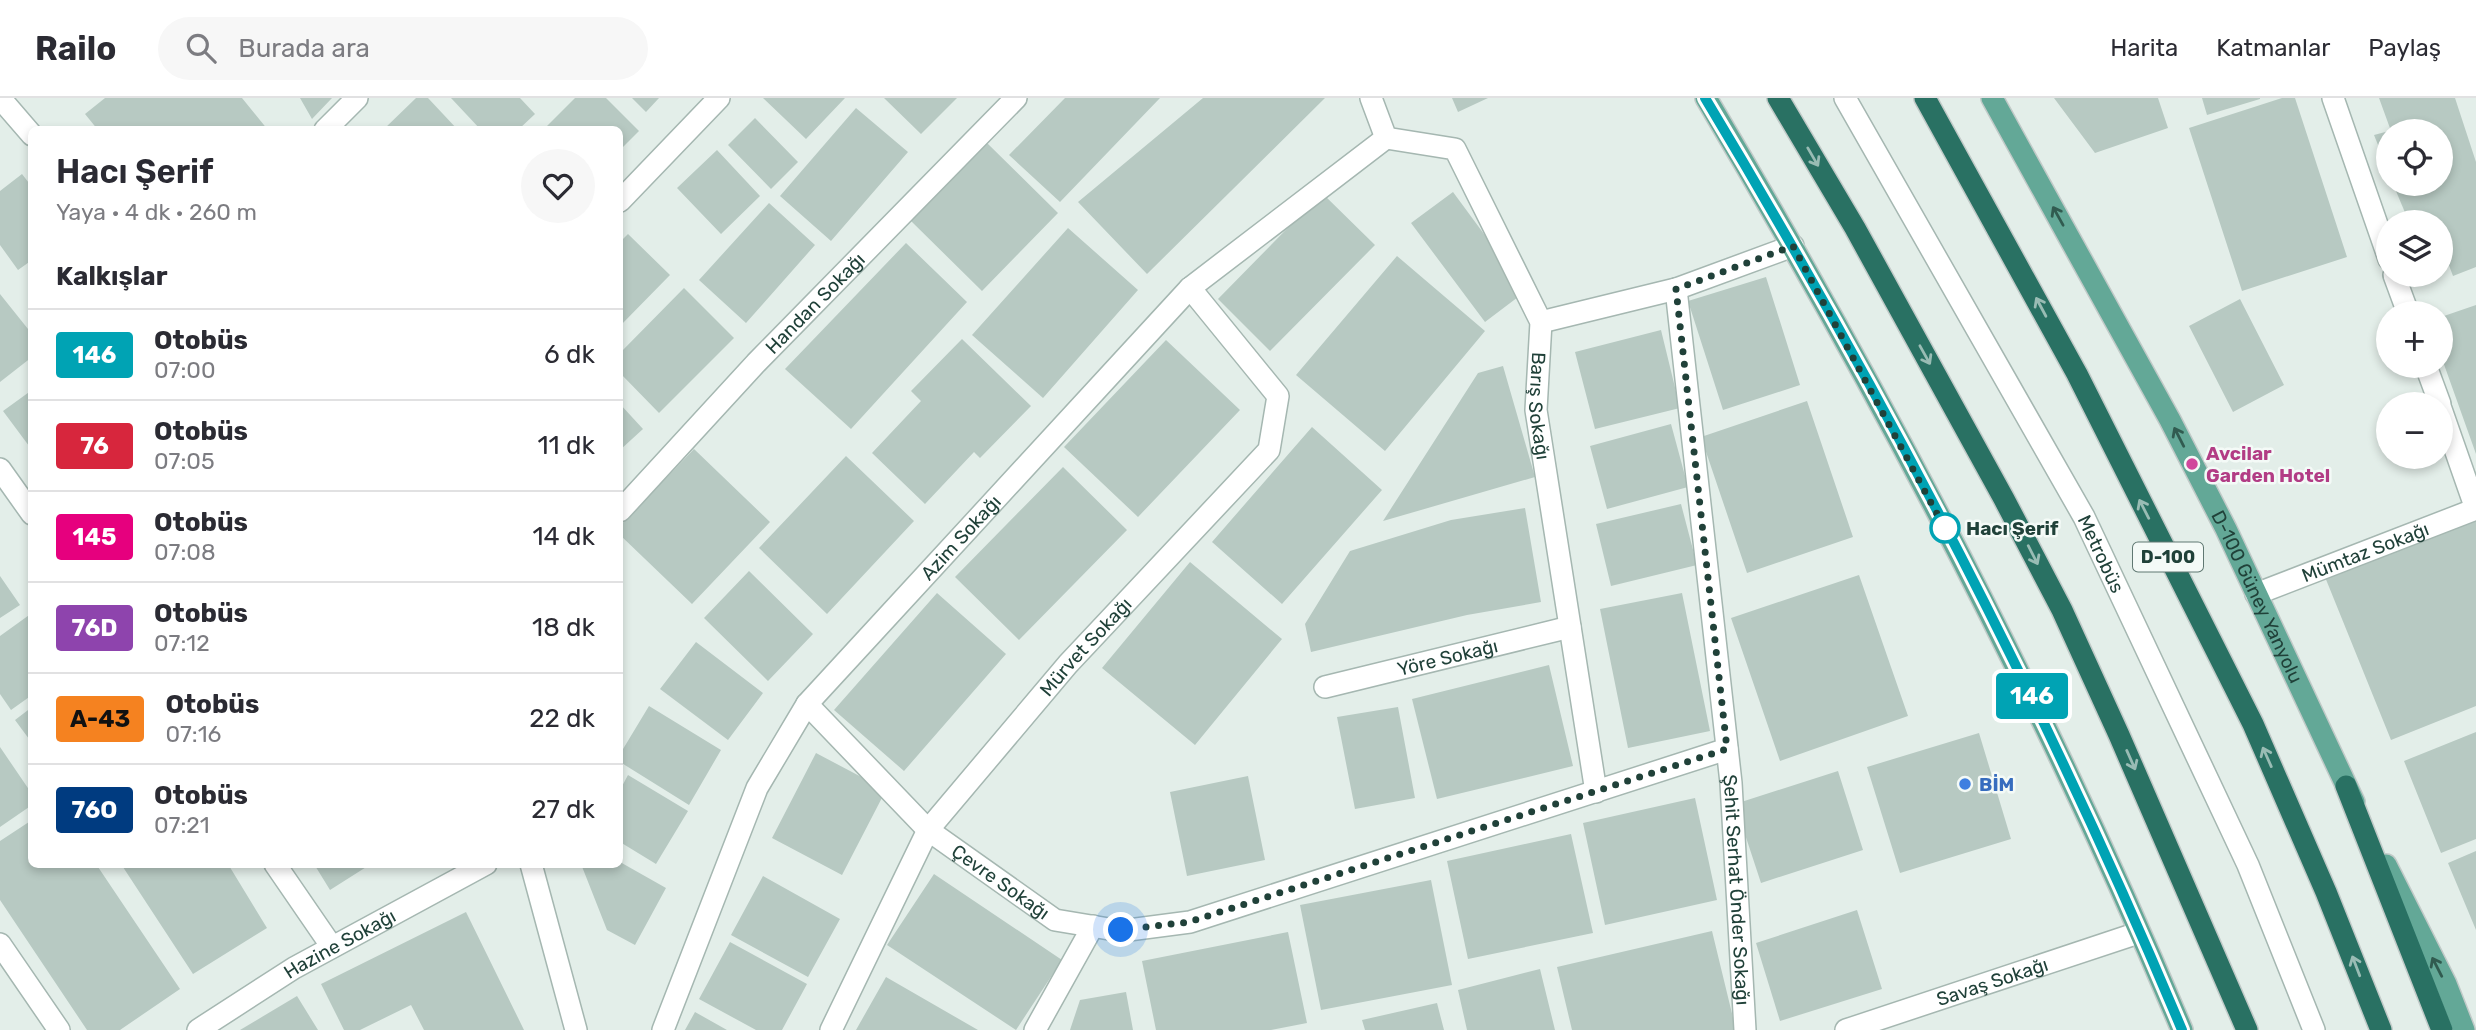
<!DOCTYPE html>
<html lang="tr">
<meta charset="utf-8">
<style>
body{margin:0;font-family:Rubik,sans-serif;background:#f7f7f7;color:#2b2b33;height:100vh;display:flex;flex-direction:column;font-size:26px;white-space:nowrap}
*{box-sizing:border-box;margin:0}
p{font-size:23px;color:#7c7c81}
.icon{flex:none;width:38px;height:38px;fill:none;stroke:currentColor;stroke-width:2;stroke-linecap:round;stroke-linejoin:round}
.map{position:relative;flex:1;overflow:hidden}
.panel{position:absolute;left:28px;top:28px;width:595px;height:742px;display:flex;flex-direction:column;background:#fff;border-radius:10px;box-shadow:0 4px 10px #0003}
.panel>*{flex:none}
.badge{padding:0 14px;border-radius:5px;font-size:24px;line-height:46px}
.tools{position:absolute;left:2376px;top:21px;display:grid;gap:14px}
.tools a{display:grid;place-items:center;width:77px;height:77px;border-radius:50%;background:#fff;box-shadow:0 4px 10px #0003;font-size:35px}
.you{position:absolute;width:35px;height:35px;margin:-18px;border:5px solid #fff;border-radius:50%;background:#1a73e8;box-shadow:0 0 0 10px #1a73e833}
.map>.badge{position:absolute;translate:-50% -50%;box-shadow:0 0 0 4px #fff}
h2{padding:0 28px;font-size:26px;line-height:63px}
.round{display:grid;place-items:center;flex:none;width:74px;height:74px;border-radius:37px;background:#f7f7f7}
.headline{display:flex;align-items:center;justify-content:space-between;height:119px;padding:0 28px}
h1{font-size:33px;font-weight:600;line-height:52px}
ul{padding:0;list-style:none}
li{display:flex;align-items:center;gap:21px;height:91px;padding:0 28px;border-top:2px solid #e1e1e2}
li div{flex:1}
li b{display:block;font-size:26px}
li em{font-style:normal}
li .badge{min-width:77px;font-weight:700;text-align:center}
header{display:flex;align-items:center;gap:42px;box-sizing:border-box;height:98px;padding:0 35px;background:#fff;border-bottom:2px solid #e1e1e2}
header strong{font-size:33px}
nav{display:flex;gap:38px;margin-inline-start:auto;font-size:24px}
.search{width:490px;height:63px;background:#f7f7f7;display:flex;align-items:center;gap:18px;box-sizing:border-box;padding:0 24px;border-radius:38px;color:#7c7c81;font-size:26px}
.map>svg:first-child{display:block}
.building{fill:#b7c9c2}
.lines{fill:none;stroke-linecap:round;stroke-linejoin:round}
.minor-casing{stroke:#a5b7b1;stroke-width:24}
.major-casing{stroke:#c1cac8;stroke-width:24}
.highway-casing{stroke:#c1cac8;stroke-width:24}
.minor{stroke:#fff;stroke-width:21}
.major{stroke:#63a897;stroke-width:21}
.highway{stroke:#297163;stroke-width:21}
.oneway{stroke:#99bcb4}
.oneway2{stroke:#315b50}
.line-casing{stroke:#fff;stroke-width:16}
.line{stroke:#00a3b4;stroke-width:10}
.walk{stroke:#204139;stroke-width:7;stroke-dasharray:0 12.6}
.hotel-dot{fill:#d1479c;stroke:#f4faf7;stroke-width:2.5}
.stop-dot{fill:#fff;stroke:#00a3b4;stroke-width:3.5}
.shop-dot{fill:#3f7fe0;stroke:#f4faf7;stroke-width:2.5}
.labels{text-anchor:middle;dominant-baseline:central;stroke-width:5;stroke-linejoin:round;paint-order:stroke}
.shield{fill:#f4faf7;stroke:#607872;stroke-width:2}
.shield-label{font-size:18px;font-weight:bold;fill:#204139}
.street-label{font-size:19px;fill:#204139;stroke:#f4faf7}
.hotel-label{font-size:19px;font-weight:bold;fill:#b23c85;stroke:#f4faf7;text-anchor:start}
.stop-label{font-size:19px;font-weight:bold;fill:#204139;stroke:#f4faf7;text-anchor:start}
.shop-label{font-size:19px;font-weight:bold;fill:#366cbe;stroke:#f4faf7;text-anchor:start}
</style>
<header>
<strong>Railo</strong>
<div class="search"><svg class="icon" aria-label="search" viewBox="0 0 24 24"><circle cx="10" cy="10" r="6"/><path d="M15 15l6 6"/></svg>Burada ara</div>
<nav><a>Harita</a><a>Katmanlar</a><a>Paylaş</a></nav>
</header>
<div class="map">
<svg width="2476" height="932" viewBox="0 0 2476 932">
<rect width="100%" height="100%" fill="#e3eee9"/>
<path class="building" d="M 105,0 L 242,0 L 268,32 L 98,32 L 85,16 Z
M 300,0 L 332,0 L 312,21 Z
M 416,0 L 428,0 L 458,32 L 383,32 Z
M 451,0 L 520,0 L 535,16 L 518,32 L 481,32 Z
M 575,0 L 606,0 L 639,33 L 620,52 L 620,32 L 543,32 Z
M 632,0 L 659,0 L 646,14 Z
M 763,0 L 845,0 L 806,41 Z
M 884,0 L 957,0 L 921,36 Z
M 1065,0 L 1160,0 L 1060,104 L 1009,57 Z
M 1203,0 L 1325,0 L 1147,176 L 1078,104 Z
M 1452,0 L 1488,0 L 1458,14 Z
M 2054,0 L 2158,0 L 2168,30 L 2095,55 Z
M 2202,0 L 2260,0 L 2260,1 L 2207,17 Z
M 2282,0 L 2295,0 L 2347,159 L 2242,193 L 2189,30 Z
M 2379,0 L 2455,0 L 2476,64 L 2476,169 L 2453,178 L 2441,146 L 2441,124 L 2409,124 L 2393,86 L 2441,86 L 2441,33 L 2391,33 Z
M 856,10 L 908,54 L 831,143 L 780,98 Z
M 755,20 L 798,64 L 771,91 L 728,47 Z
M 2389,33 L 2389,74 L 2374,37 Z
M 987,45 L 1058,115 L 982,193 L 911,123 Z
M 717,52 L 760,98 L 721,136 L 677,90 Z
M 22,76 L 32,89 L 32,162 L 18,172 L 0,147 L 0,93 Z
M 1453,94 L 1526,193 L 1485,224 L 1411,125 Z
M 1322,95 L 1375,147 L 1270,253 L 1218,201 Z
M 769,105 L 815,147 L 746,225 L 699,182 Z
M 1068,130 L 1138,192 L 1043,300 L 972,237 Z
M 628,136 L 670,177 L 620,228 L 620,144 Z
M 906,145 L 967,204 L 851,331 L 785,271 Z
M 1397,158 L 1485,233 L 1385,353 L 1296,277 Z
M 1766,179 L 1800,287 L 1723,312 L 1688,203 Z
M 684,190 L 734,240 L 659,315 L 620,275 L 620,255 Z
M 0,196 L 32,236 L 32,259 L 0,284 Z
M 2240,201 L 2284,287 L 2233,314 L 2189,228 Z
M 2476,207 L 2476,356 L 2441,258 L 2441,219 Z
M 1661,232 L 1680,310 L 1595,331 L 1575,254 Z
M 962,241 L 1031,308 L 980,360 L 974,354 L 925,406 L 872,355 L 921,303 L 911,293 Z
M 1166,242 L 1240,312 L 1138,419 L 1064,349 Z
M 1503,268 L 1535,379 L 1383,423 L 1478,275 Z
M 32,292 L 32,352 L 3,313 Z
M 1807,303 L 1853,439 L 1747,475 L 1701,339 Z
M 620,306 L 643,331 L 620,352 Z
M 1671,326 L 1688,389 L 1607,411 L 1590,348 Z
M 1312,329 L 1382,392 L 1282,506 L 1212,444 Z
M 694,351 L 770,424 L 692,506 L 620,437 L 620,428 Z
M 846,358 L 914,423 L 827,516 L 759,450 Z
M 1063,369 L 1127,432 L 1019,542 L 955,479 Z
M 1681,406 L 1697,467 L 1611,488 L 1596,426 Z
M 1525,410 L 1541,504 L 1467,517 L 1311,554 L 1305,526 L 1350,453 L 1451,422 Z
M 2476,418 L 2476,608 L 2391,642 L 2325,479 Z
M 1190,464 L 1282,541 L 1195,647 L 1102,570 Z
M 749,473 L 813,536 L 768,583 L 704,520 Z
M 1859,477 L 1908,618 L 1780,663 L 1731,520 Z
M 0,478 L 20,507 L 0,520 Z
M 937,495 L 1006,556 L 904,673 L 834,612 Z
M 1682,495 L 1710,633 L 1628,650 L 1600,511 Z
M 32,515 L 32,597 L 11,612 L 0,596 L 0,538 Z
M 696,544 L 763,595 L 728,642 L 660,591 Z
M 1549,567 L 1573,668 L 1437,701 L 1412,601 Z
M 649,608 L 721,652 L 689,707 L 620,664 L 620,656 Z
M 32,609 L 32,645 L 15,622 Z
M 1398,609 L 1415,700 L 1355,711 L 1337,619 Z
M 2476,634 L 2476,741 L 2441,755 L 2404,663 Z
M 1979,635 L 2011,741 L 1900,775 L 1867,669 Z
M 0,649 L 32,696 L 32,707 L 0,729 Z
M 816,655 L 886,692 L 842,777 L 772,740 Z
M 1838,673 L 1863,752 L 1761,785 L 1735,706 Z
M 628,677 L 688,713 L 656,766 L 620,744 L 620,692 Z
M 1248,678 L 1265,762 L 1187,778 L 1170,694 Z
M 1695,700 L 1717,802 L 1605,827 L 1583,725 Z
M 32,722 L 32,766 L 96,766 L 180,891 L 120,932 L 87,932 L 0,802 L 0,743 Z
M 1571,736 L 1593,835 L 1468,861 L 1447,763 Z
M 2476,753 L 2476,832 L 2448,765 Z
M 620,764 L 666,790 L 635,847 L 607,832 L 581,766 Z
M 121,766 L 228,766 L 267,830 L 193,876 Z
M 314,766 L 371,766 L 330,792 Z
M 934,776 L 1062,862 L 1016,932 L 887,847 Z
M 763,778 L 840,821 L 808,879 L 731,837 Z
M 1431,782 L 1452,887 L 1321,912 L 1300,807 Z
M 1857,812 L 1882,891 L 1780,923 L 1756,845 Z
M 466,814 L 524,932 L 424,932 L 411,907 L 360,932 L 344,932 L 321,886 Z
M 1712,833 L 1736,932 L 1572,932 L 1557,869 Z
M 1288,834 L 1307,925 L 1271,932 L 1156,932 L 1142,863 Z
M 730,844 L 807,886 L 782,932 L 756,932 L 699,901 Z
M 1540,871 L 1555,932 L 1467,932 L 1458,892 Z
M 886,879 L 978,932 L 856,932 Z
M 1126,894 L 1133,932 L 1070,932 L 1080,902 Z
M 297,898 L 318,932 L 240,932 Z
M 1437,905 L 1444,932 L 1365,932 L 1362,922 Z
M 695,914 L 727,932 L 685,932 Z"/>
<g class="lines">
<defs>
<g id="minor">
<path d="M 0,0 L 32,37"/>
<path id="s1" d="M 1371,0 L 1386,40 L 1455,51 L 1541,224 L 1536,312 L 1596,694"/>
<path id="s2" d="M 1845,0 L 2084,419 L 2248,767 L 2314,932"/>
<path d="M 2333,0 L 2389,161"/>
<path d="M 325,32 L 357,0"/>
<path d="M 620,103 L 719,0"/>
<path d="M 2394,177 L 2408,215"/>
<path id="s3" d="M 1676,191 L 1731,685 L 1745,932"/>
<path d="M 1541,224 L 1676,191 L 1793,148"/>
<path d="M 2426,268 L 2440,306"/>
<path d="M 2441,311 L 2476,411"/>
<path d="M 0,371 L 32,416"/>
<path id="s4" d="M 620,413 L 756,265 L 1016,0"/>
<path id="s5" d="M 2256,496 L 2476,411"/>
<path id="s6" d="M 1325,589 L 1570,529"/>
<path id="s7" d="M 807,606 L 928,732 L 1055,822 L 1121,833 L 1190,824 L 1727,651"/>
<path d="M 275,766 L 332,849"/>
<path d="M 531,766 L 576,932"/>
<path d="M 0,846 L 59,932"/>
<path id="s8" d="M 198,932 L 294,870 L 486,766"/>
<path id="s9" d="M 663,932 L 757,690 L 807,606 L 1190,190 L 1386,40"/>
<path id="s10" d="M 831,932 L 928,732 L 1068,566 L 1269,352 L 1278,298 L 1190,190"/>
<path d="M 1035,932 L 1093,828"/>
<path id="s11" d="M 1846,932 L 2138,835"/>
</g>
<g id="major">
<path d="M 1706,0 C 1884,300 2047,610 2182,932"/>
<path id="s12" d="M 1992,0 L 2170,322 L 2226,431 L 2354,704"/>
<path d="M 2386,767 L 2446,886 L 2464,932"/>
</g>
<path id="highway" d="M 1778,0 L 1855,130 L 2004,401 L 2062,512 L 2119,637 L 2247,932
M 1925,0 L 2077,276 L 2253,626 L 2326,794 L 2381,932
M 2346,688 L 2442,932"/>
</defs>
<use href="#minor" class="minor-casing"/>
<use href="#major" class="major-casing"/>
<use href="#highway" class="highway-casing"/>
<use href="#minor" class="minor"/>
<use href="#major" class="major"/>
<use href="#highway" class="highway"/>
</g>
<defs><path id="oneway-shaft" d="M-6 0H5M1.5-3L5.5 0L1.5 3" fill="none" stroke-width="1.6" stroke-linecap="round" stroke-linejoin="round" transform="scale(1.75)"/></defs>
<g class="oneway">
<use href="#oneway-shaft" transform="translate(1813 59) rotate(60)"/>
<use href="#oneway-shaft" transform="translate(2041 209) rotate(-118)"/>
<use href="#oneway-shaft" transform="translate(1925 257) rotate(61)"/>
<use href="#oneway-shaft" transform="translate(2144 411) rotate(-117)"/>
<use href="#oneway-shaft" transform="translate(2033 457) rotate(63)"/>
<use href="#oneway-shaft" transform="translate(2267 659) rotate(-114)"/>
<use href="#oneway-shaft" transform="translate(2131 662) rotate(66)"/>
<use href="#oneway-shaft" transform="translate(2356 868) rotate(-111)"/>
</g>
<g class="oneway2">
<use href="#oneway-shaft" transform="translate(2058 118) rotate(-119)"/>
<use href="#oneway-shaft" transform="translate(2179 339) rotate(-117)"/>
<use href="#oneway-shaft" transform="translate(2437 869) rotate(-117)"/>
</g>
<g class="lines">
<defs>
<path id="line" d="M 1705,0 C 1885,299 2047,610 2182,932"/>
</defs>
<use href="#line" class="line-casing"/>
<use href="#line" class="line"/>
<path class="walk" d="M 1121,832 L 1189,824 L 1727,651 L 1676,191 L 1793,148 L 1951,442 L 1945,430"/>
</g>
<circle class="hotel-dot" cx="2192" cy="366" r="7"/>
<circle class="stop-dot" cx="1945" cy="430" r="14"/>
<circle class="shop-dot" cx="1965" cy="686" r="7"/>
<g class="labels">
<rect class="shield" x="2133" y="444.5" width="70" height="29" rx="5"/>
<g class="shield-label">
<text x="2168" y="459">D-100</text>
</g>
<g class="street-label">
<text stroke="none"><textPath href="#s4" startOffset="285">Handan Sokağı</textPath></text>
<text stroke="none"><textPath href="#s1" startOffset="390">Barış Sokağı</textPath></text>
<text stroke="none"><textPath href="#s9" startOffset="584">Azim Sokağı</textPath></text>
<text stroke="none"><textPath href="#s5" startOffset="117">Mümtaz Sokağı</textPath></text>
<text stroke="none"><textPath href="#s2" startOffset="523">Metrobüs</textPath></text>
<text stroke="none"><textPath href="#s12" startOffset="565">D-100 Güney Yanyolu</textPath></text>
<text stroke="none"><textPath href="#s10" startOffset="464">Mürvet Sokağı</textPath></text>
<text stroke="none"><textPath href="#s6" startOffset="126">Yöre Sokağı</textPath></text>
<text stroke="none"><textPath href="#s7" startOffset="264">Çevre Sokağı</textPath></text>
<text stroke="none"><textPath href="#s3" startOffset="604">Şehit Serhat Önder Sokağı</textPath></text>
<text stroke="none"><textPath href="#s8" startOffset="166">Hazine Sokağı</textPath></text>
<text stroke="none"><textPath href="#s11" startOffset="154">Savaş Sokağı</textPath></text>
</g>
<g class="hotel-label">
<text x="2206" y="355">Avcilar<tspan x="2206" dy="22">Garden Hotel</tspan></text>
</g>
<g class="stop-label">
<text x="1966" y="430">Hacı Şerif</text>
</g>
<g class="shop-label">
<text x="1979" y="686">BİM</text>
</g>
</g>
</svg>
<div class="tools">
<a><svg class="icon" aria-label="locate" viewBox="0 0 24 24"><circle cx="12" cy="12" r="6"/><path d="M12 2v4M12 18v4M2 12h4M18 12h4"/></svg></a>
<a><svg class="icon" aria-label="layers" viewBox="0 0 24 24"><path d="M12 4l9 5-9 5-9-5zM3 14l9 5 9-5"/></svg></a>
<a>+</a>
<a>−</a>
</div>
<div class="you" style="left:1121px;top:832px"></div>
<b class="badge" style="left:2032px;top:598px;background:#00a3b4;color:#fff">146</b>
<section class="panel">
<div class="headline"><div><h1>Hacı Şerif</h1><p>Yaya · 4 dk · 260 m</p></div><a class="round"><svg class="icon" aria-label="heart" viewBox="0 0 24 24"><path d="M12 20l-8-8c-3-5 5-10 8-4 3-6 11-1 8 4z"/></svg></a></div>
<h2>Kalkışlar</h2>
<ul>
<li><span class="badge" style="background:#00a3b4;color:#fff">146</span><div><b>Otobüs</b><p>07:00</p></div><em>6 dk</em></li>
<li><span class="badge" style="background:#d7263d;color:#fff">76</span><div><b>Otobüs</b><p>07:05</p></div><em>11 dk</em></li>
<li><span class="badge" style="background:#e6007e;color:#fff">145</span><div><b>Otobüs</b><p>07:08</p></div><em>14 dk</em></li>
<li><span class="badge" style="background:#8e44ad;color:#fff">76D</span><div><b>Otobüs</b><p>07:12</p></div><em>18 dk</em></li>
<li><span class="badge" style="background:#f58220;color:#111">A-43</span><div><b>Otobüs</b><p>07:16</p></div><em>22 dk</em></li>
<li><span class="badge" style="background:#003b80;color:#fff">76O</span><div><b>Otobüs</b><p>07:21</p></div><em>27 dk</em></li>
</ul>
</section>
</div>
